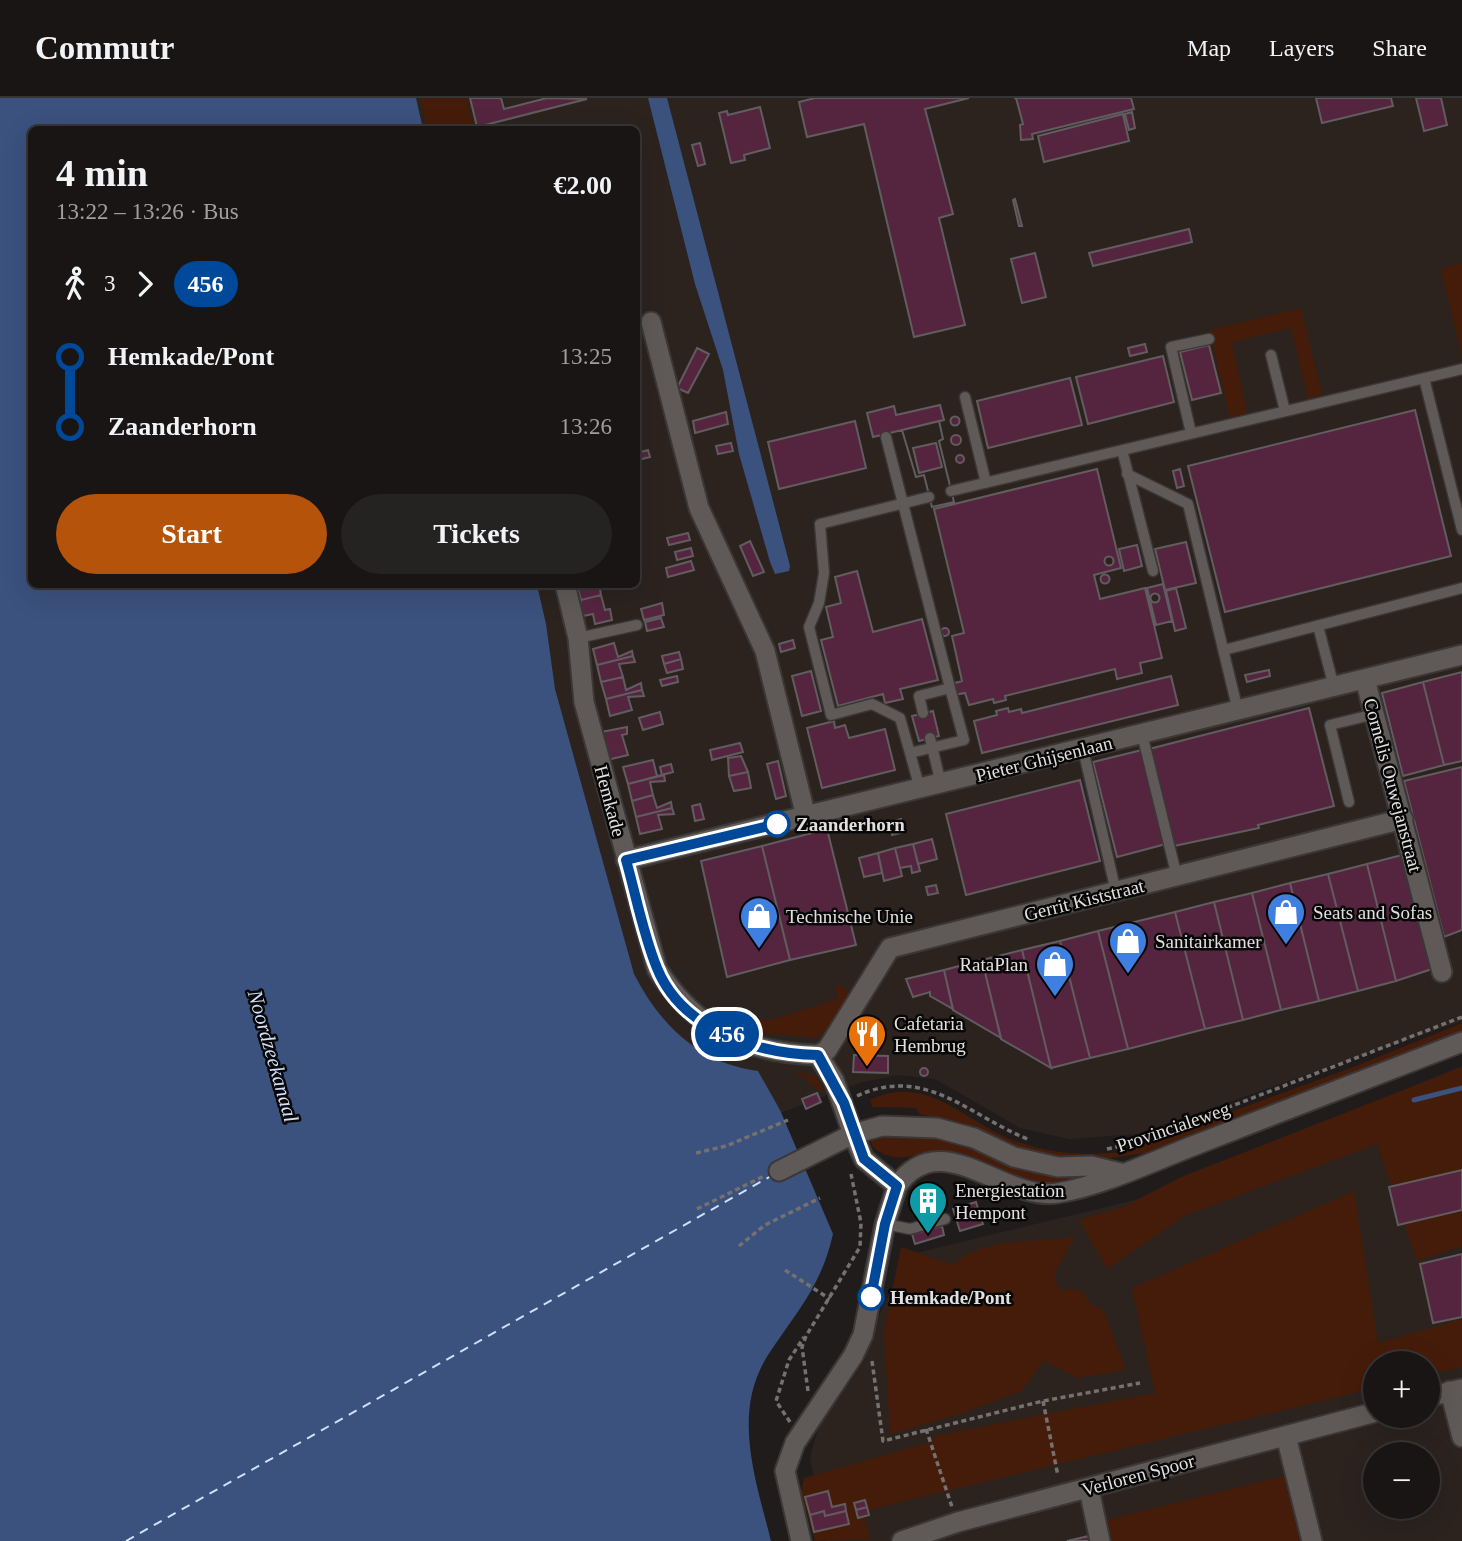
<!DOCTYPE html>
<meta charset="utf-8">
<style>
body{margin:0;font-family:Georgia,serif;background:#252222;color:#f1f3f6;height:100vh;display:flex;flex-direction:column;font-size:26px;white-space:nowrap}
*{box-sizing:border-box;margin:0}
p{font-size:23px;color:#9f9fa0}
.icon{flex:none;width:38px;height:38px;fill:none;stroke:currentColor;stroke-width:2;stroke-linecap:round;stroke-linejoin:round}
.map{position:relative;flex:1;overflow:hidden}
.side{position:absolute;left:28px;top:28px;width:612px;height:462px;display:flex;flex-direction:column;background:#181514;border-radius:10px;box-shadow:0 7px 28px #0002,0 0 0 2px #363434}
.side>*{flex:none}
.badge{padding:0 14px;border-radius:23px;font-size:24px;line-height:46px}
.fabs{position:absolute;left:1363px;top:1253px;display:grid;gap:14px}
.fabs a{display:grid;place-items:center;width:77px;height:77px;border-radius:50%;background:#181514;box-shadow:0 7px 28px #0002,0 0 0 2px #363434;font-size:35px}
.map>.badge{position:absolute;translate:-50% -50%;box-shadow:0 0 0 4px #fff}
.legs{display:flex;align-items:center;gap:10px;height:77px;padding:0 28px;font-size:23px}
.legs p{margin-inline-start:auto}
.summary{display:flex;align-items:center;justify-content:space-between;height:119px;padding:0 28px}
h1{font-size:38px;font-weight:600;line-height:52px}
.button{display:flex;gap:14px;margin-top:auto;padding:14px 28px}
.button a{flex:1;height:80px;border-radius:42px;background:#b45309;color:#fff;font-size:28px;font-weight:600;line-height:80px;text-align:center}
.button a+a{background:#252222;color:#f1f3f6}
ul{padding:0 28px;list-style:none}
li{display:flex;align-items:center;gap:24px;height:70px;font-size:26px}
li i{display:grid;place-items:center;width:10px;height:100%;margin:0 9px;background:currentColor}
li i::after{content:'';width:18px;height:18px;margin:-9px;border:5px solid;border-radius:50%;background:#181514}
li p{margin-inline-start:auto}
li:first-child i{background:linear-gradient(#0000 50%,currentColor 0)}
li:last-child i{background:linear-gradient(currentColor 50%,#0000 0)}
header{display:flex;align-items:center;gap:42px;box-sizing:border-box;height:98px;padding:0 35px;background:#181514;border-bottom:2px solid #363434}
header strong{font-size:33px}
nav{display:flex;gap:38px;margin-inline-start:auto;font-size:24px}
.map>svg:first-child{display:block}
.built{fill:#2c231f;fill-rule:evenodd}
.green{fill:#451c09}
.water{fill:#3b517e}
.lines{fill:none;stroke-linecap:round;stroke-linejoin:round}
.stream{stroke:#3b517e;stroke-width:5}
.ferry{stroke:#cfdffc;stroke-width:2;stroke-dasharray:9 7;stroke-linecap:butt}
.building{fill:#552540;stroke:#615d5f;stroke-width:2;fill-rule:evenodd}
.service-casing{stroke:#3a3736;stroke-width:13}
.minor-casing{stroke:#3a3736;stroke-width:23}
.secondary-casing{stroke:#3a3736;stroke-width:23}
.path{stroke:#757170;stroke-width:3.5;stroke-dasharray:5 3.5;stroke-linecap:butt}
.service{stroke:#5f5a58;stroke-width:10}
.minor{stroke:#5f5a58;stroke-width:19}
.secondary{stroke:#5f5a58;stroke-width:19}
.line-1-casing{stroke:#fff;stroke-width:16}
.line-1{stroke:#004899;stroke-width:10}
.stop-1-dot{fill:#fff;stroke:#004899;stroke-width:3.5}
.labels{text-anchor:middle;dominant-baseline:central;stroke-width:5;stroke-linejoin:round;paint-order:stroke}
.street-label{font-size:19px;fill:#e2dfde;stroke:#080707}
.stop-label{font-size:19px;font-weight:bold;fill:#e2dfde;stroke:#080707;text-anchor:start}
.poi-label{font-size:19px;fill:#e2dfde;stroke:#080707;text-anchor:start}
.water-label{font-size:21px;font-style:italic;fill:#cfdffc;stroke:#080707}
</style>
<header>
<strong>Commutr</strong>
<nav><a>Map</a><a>Layers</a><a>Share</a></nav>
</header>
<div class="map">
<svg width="1462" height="1443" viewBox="0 0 1462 1443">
<rect width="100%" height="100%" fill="#201c1b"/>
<path class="built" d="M 380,0 L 1462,0 L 1462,923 L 1137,1036 L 1069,1041 L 1020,1030 L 935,981 L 898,977 L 859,985 L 737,1032 L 623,997 L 498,487 L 637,486 L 637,32 L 388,31 Z
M 1462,968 L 1462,1443 L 826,1443 L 810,1360 L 818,1330 L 864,1264 L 874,1228 L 908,1157 L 1135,1102 ZM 1376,1265 L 1428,1265 L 1428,1318 L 1376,1318 ZM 1376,1356 L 1428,1356 L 1428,1409 L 1376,1409 Z"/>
<path class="green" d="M 420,0 L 466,0 L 474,28 L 427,31 Z
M 1462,165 L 1462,258 L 1441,171 Z
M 1301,210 L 1322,296 L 1308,301 L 1291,230 L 1232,244 L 1247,315 L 1230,320 L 1209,232 Z
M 841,887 L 849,895 L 826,933 L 817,940 L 755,934 L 736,927 L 738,911 L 742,910 L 747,923 L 771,922 L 838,901 L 835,888 Z
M 1462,925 L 1462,934 L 1145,1055 L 1091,1063 L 1062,1060 L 1033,1055 L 963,1025 L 919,1016 L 916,1010 L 873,1009 L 870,1002 C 927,974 966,1025 1015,1043 C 1051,1056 1084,1058 1122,1054 L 1356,968 Z
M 1462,969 L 1462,1148 L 1417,1163 L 1377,1046 L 1186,1117 L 1107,1171 L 1079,1122 L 1123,1109 L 1181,1079 Z
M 795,973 L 816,979 L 824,992 L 821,994 Z
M 914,1036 L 942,1041 L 984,1054 L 1027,1074 L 1087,1076 C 1061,1092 1026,1086 999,1074 C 983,1067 968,1055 950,1054 C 922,1052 897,1070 873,1049 L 870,1041 L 882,1037 Z
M 1354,1093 L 1378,1245 L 1462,1221 L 1462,1269 L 1428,1277 L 1428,1265 L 1376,1265 L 1375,1290 L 863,1413 L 870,1441 L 815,1443 L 801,1395 L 804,1380 L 934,1343 L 934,1338 L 1155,1295 L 1132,1190 Z
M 1075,1138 L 1054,1177 L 1060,1193 L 1072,1191 L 1083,1194 L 1090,1205 L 1104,1213 L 1126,1272 L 1077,1280 L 1044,1263 L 1021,1293 L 963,1315 L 890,1336 L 884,1234 L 901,1149 L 953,1167 C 985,1137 1036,1147 1075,1138 Z
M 1284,1378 L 1300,1443 L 1106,1443 L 1102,1423 Z"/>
<path class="water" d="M 0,0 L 416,0 L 423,31 L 32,32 L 32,486 L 537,487 L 546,526 L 555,591 L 634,876 C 660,927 699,965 758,973 L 780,1012 L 833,1136 C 821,1189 797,1213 768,1257 C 731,1315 756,1382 771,1443 L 0,1443 Z
M 648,0 L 667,0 L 790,468 L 789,473 L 775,476 L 770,464 L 739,356 L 723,272 L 695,186 Z"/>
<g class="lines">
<path class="stream" d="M 1414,1002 L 1462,990"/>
<path class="ferry" d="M 126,1443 L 771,1078"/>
</g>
<path class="building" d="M 470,0 L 501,0 L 504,11 L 547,0 L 587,1 L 477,29 Z
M 815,0 L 969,0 L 925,11 L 953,116 L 939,120 L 965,227 L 914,239 L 864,26 L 807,39 L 799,4 Z
M 1014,0 L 1131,0 L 1134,11 L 1032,36 L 1033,41 L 1021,42 L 1020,27 L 1023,26 L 1016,0 Z
M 1316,0 L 1391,0 L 1393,8 L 1322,25 Z
M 1416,0 L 1441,0 L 1447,27 L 1424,33 Z
M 760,9 L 770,50 L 744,57 L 745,62 L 731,65 L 719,15 L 727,13 L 728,17 Z
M 1132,14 L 1135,30 L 1129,32 L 1125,16 Z
M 1123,16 L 1129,43 L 1044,64 L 1038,38 Z
M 700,45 L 705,66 L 698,68 L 692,47 Z
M 1015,101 L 1022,128 L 1019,128 L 1013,102 Z
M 1189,131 L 1192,144 L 1093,168 L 1089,155 Z
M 1035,155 L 1046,199 L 1022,205 L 1011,161 Z
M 1145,246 L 1147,254 L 1130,258 L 1128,250 Z
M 1209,247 L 1221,295 L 1192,302 L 1180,254 Z
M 697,250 L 709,256 L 688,295 L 677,290 Z
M 1163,258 L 1174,304 L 1088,326 L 1076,279 Z
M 1070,280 L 1082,327 L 988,350 L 977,303 Z
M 940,307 L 944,322 L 873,339 L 867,315 L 894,308 L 896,317 Z
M 1415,312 L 1451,458 L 1225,514 L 1188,368 Z
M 726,314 L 728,326 L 695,335 L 693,323 Z
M950.5 323a4.5 4.5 0 1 1 9 0a4.5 4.5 0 1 1-9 0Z
M 855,323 L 866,370 L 779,391 L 768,344 Z
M 939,323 L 943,341 L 939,343 L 954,404 L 932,409 L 924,377 L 916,379 L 902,332 ZM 936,345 L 942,369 L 919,375 L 913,350 Z
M 939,323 L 943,341 L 939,343 L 954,404 L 932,409 L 924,377 L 916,379 L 902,332 Z
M951 342a5 5 0 1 1 10 0a5 5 0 1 1-10 0Z
M 731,345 L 733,353 L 718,356 L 716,348 Z
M 648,352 L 650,359 L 638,362 L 637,355 Z
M956 361a4 4 0 1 1 8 0a4 4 0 1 1-8 0Z
M 1097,371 L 1121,470 L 1094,477 L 1100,501 L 1145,490 L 1162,560 L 1140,565 L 1142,575 L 1117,581 L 1115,571 L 1005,598 L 1006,602 L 994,605 L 993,601 L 969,607 L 965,595 L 954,597 L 951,586 L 962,583 L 952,538 L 964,535 L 934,411 Z
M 1180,371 L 1184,388 L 1177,390 L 1173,373 Z
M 688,435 L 690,442 L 669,447 L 667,440 Z
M 750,443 L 764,474 L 753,478 L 740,448 Z
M 1186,444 L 1196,485 L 1165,492 L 1155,451 Z
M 1137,447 L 1142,468 L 1124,473 L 1119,451 Z
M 691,450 L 693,458 L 677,462 L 675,454 Z
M1104.5 463a4.5 4.5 0 1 1 9 0a4.5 4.5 0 1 1-9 0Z
M 691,463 L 694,472 L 668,479 L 666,470 Z
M 857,473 L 873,534 L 922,521 L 938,582 L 900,591 L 903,601 L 885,605 L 883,596 L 838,608 L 821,542 L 833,539 L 826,509 L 841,505 L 835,479 Z
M1100.5 481a4.5 4.5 0 1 1 9 0a4.5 4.5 0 1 1-9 0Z
M 599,486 L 601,497 L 581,502 L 577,488 Z
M 1163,486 L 1172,523 L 1156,527 L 1147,490 Z
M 1176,490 L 1186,530 L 1175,533 L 1166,493 Z
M1150.5 500a4.5 4.5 0 1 1 9 0a4.5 4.5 0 1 1-9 0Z
M 601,497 L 605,512 L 610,511 L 612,522 L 595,526 L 593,516 L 583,518 L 580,506 L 581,502 Z
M 662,505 L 664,517 L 644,522 L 641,511 Z
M 661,520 L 664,529 L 647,533 L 645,524 Z
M941 534a4 4 0 1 1 8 0a4 4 0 1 1-8 0Z
M 793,542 L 795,550 L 781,554 L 779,546 Z
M 614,545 L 618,559 L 632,553 L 633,558 L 597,567 L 593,551 Z
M 679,554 L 681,561 L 664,566 L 662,558 Z
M 633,558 L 635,564 L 619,566 L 623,579 L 601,584 L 597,567 Z
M 681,561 L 683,571 L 667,575 L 664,566 Z
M 1269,572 L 1270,578 L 1247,584 L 1245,577 Z
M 811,573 L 821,613 L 802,618 L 792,578 Z
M 1462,574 L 1462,663 L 1444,667 L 1423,584 Z
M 677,578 L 678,584 L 662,588 L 660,582 Z
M 1171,578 L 1178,607 L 982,655 L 974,623 L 997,617 L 996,613 L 1008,610 L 1009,614 L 1021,611 L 1022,615 Z
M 623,579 L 626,592 L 641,585 L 642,592 L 606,601 L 601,584 Z
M 1423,584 L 1444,667 L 1403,678 L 1382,595 Z
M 642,592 L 644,598 L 628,599 L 632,612 L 610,618 L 606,601 Z
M 1309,610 L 1334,708 L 1258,727 L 1259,730 L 1174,748 L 1149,651 Z
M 933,613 L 939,638 L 919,643 L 912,618 Z
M 660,614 L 663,626 L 643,632 L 639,620 Z
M 834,623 L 835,630 L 845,627 L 849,640 L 885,631 L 895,672 L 822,690 L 807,630 Z
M 627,629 L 627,636 L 622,637 L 628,657 L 607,662 L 601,634 Z
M 740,645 L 743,654 L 712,662 L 710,652 Z
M 1142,652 L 1166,746 L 1117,759 L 1093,664 Z
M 741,658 L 748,674 L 729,678 L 728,660 Z
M 653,662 L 657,678 L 662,677 L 660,669 L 671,666 L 673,674 L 628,686 L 623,669 Z
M 778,663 L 786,698 L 776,701 L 767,666 Z
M 1462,669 L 1462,832 L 1444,839 L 1404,683 Z
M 748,674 L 751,690 L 734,693 L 729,678 Z
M 664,677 L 665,683 L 650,684 L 653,697 L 632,703 L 628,686 Z
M 1080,682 L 1100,763 L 966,797 L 946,716 Z
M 653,697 L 657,710 L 671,704 L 672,710 L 636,719 L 632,703 Z
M 700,706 L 704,721 L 695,723 L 692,708 Z
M 672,710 L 674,716 L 658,717 L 662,731 L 640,736 L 636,719 Z
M 901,721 L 904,734 L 892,737 L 889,724 Z
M 827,731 L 856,847 L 790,862 L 762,748 Z
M 932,741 L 937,761 L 918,766 L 913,746 Z
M 913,746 L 920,773 L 912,775 L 911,768 L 900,770 L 895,750 Z
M 762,748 L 790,862 L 727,879 L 701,763 Z
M 895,750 L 902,778 L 884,783 L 878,755 Z
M 878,755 L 882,775 L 864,779 L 859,760 Z
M 1406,756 L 1432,871 L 1396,883 L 1367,766 Z
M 1367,766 L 1396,883 L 1358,893 L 1328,776 Z
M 1328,776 L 1358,893 L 1319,903 L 1290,785 Z
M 1290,785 L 1319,903 L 1281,912 L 1252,795 Z
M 936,787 L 938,795 L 928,797 L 926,789 Z
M 1252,795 L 1281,912 L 1243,922 L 1214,804 Z
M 1214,804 L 1243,922 L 1205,931 L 1175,814 Z
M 1175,814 L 1205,931 L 1128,951 L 1098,833 Z
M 1098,833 L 1128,951 L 1090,960 L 1060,843 Z
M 1060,843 L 1090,960 L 1051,970 L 1022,852 Z
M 1022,852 L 1051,970 L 1001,941 L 982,862 Z
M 982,862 L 1001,940 L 953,912 L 944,872 Z
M 944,872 L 953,911 L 930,898 L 930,894 L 913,899 L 906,881 Z
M 854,957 L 888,958 L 888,975 L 853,974 Z
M920 974a4 4 0 1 1 8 0a4 4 0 1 1-8 0Z
M 817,995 L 821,1004 L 806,1011 L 802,1001 Z
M 1462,1072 L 1462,1112 L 1398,1127 L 1389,1089 Z
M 976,1104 L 983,1126 L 960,1133 L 953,1111 Z
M 942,1128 L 944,1137 L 915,1146 L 912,1136 Z
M 1462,1156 L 1462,1219 L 1433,1225 L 1420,1166 Z
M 828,1393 L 832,1409 L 845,1406 L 846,1413 L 825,1418 L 824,1413 L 810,1417 L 805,1399 Z
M 865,1402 L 867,1409 L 856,1412 L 854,1405 Z
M 867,1409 L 869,1417 L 858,1420 L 856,1412 Z
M 824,1413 L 825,1418 L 846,1413 L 849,1426 L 814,1434 L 810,1417 Z
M 1093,1437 L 1095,1443 L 1067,1443 Z"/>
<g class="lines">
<defs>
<path id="service" d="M 1271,257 L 1285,313
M 1424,280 L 1462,432
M 965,299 L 986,385
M 1191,335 L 1171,249 L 1209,241
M 886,339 L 950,590 L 919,598 L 923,615
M 1122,352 L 1153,473
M 1127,376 L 1188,406 L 1238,613
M 951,393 L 1462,271
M 929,399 L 820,426 L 824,475 L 819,505 L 809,529 L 831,617 L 872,606 L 900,620 L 910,655 L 964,642 L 950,590
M 1318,528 L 1334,589
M 578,540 L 637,527
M 1224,552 L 1462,490
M 1142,636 L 1177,779
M 930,640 L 941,686
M 1083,651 L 1116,794
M 910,655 L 920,691
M 1349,704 L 1330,627 L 1375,616
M 885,1126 L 910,1131 L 945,1121"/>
<path id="minor" d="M 651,224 L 699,410 L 765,553 L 806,719
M 565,486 L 578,540 L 584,604 L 657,871 C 696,932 746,955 818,957
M 1365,581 L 1442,874
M 626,762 L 1462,557
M 818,957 L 827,952 L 890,850 L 1403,721
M 818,957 L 834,982 L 853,1036
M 1450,1293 L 1462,1339
M 1428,1299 L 1461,1291
M 1286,1338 L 1312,1443
M 1089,1391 L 1100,1443
M 801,1443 L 785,1373 L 795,1345 L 853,1258 L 863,1237 L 885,1126 L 897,1088
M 902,1443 L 958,1424 L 1376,1314"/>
<path id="secondary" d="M 853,1036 L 864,1061 L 897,1088 C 941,1025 1003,1104 1058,1095 C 1105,1087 1158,1061 1203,1044 C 1290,1011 1376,977 1462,944
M 779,1073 L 853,1036 L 882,1028 L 937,1030 L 974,1040 L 1014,1059 L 1058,1069 L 1091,1068 L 1121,1075"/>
</defs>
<use href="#service" class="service-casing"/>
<use href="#minor" class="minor-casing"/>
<use href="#secondary" class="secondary-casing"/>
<path class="path" d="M 857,998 C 926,966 970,1019 1030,1042
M 1107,1051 L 1136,1045 L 1462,919
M 696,1055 L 726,1048 L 788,1022
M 697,1111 L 764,1078
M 739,1148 L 765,1127 L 820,1100
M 785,1172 L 830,1201
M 872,1263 L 883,1343 L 1043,1303 L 1140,1285
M 808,1293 L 802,1249 L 806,1238 L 860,1149 L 861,1125 L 851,1076
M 1043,1303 L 1058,1378
M 790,1324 L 776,1303 L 789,1262 L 804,1239
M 926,1331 L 952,1409"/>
<use href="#service" class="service"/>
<use href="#minor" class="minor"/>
<use href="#secondary" class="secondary"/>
</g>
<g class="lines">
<defs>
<path id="line-1" d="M 777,726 L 626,762 C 636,797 643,836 657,870 C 682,932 758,956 818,957 L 844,1005 L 864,1061 L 897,1088 L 885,1126 L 871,1199"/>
</defs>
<use href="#line-1" class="line-1-casing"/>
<use href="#line-1" class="line-1"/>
</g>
<defs>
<symbol id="shop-pin" viewBox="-11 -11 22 30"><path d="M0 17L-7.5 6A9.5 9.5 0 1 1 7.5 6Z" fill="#3f7fe0" stroke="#080707"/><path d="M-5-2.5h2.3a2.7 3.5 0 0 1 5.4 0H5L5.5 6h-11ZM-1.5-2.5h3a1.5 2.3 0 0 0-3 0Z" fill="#fff"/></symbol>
<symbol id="restaurant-pin" viewBox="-11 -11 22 30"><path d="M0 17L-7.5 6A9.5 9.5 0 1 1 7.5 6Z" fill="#e8710a" stroke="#080707"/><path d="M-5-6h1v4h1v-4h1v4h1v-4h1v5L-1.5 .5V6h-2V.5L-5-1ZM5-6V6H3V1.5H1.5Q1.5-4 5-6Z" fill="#fff"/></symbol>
<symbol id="building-pin" viewBox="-11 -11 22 30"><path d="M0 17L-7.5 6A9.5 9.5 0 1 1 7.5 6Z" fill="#0f9aa8" stroke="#080707"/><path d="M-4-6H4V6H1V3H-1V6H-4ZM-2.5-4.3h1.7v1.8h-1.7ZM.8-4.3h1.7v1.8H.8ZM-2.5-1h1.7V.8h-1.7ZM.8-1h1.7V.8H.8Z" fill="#fff"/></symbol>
</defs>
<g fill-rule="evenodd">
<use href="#shop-pin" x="1264" y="792" width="44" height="60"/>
<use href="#shop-pin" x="737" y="796" width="44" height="60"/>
<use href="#shop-pin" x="1106" y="821" width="44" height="60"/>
<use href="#shop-pin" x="1033" y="844" width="44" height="60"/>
<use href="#restaurant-pin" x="845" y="914" width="44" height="60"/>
<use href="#building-pin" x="906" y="1081" width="44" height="60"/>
</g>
<g class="stop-1-dot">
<circle cx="777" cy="726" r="12"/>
<circle cx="871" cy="1199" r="12"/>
</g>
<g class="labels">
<g class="street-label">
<text transform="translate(1044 661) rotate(-14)">Pieter Ghijsenlaan</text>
<text transform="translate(1393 687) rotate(75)">Cornelis Ouwejanstraat</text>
<text transform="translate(610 703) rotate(75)">Hemkade</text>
<text transform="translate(1084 802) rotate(-14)">Gerrit Kiststraat</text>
<text transform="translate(1173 1029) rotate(-19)">Provincialeweg</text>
<text transform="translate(1138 1377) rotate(-15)">Verloren Spoor</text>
</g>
<g class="stop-label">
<text x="796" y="726">Zaanderhorn</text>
<text x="890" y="1199">Hemkade/Pont</text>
</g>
<g class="poi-label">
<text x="1313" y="814">Seats and Sofas</text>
<text x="786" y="818">Technische Unie</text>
<text x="1155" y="843">Sanitairkamer</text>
<text x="1028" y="866" text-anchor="end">RataPlan</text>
<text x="894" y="925">Cafetaria<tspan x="894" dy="22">Hembrug</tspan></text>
<text x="955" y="1092">Energiestation<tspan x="955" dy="22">Hempont</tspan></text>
</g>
<g class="water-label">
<text transform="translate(273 958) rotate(74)">Noordzeekanaal</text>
</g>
</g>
</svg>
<div class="fabs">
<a>+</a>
<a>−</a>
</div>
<b class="badge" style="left:727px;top:936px;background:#004899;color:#fff">456</b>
<section class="side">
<div class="summary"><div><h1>4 min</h1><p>13:22 – 13:26 · Bus</p></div><b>€2.00</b></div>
<div class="legs"><svg class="icon" aria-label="walk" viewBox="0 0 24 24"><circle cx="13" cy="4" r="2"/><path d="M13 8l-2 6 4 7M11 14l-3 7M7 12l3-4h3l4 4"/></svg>3<svg class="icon" aria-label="forward" viewBox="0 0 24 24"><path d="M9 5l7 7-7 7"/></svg><b class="badge" style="background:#004899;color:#fff">456</b></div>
<ul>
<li><i style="color:#004899"></i><b>Hemkade/Pont</b><p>13:25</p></li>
<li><i style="color:#004899"></i><b>Zaanderhorn</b><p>13:26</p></li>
</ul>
<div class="button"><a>Start</a><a>Tickets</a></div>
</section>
</div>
